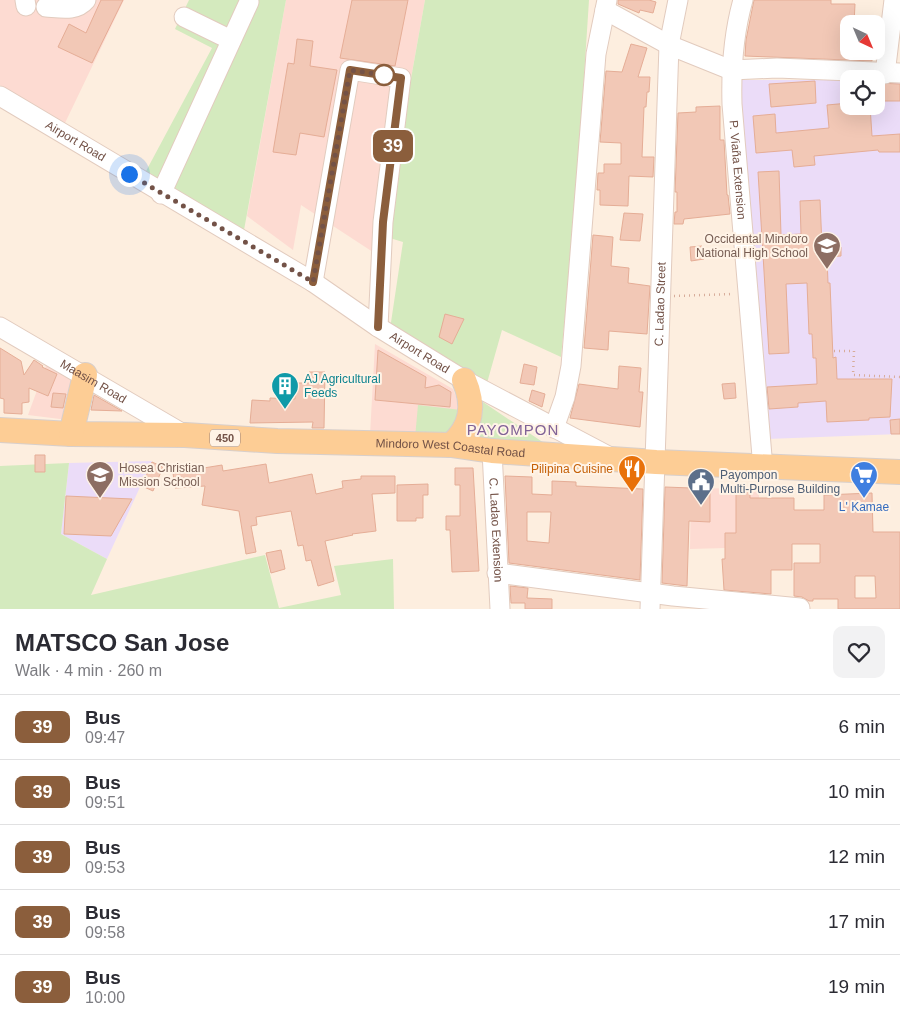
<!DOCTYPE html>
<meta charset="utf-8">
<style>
body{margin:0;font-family:Arial,sans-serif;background:#f2f2f3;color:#2b2b33;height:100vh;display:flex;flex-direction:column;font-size:19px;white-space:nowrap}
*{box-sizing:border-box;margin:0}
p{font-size:16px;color:#7c7c81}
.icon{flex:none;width:28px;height:28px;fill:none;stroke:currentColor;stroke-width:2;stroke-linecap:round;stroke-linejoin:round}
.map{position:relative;height:609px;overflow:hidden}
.details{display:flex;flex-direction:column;background:#fff;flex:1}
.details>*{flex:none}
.badge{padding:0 10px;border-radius:8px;font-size:18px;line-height:32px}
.needle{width:32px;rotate:136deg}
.fabs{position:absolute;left:840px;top:15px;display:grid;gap:10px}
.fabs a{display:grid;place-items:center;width:45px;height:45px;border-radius:10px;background:#fff;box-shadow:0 5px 20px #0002;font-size:25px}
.you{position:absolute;width:25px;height:25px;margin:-12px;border:4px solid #fff;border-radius:50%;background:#1a73e8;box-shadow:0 0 0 8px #1a73e833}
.map>.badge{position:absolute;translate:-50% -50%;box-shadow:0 0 0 2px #fff}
.round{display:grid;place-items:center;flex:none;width:52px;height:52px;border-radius:10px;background:#f2f2f3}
.summary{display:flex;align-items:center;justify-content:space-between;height:85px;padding:0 15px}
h1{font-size:24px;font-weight:600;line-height:38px}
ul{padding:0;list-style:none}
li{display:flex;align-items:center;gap:15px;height:65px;padding:0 15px;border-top:1px solid #e1e1e2}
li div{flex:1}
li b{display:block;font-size:19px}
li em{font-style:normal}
li .badge{min-width:55px;font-weight:700;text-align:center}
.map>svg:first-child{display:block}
.commercial{fill:#fddbd2}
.education{fill:#ebdcf8}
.green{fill:#d4eabe}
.building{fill:#f2c8b6;stroke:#e5ad96;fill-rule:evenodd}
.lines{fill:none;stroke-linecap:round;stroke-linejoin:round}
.minor-casing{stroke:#e2cbbe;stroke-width:21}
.major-casing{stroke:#d8cfcb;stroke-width:26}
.path{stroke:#d7ac9a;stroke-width:2.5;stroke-dasharray:1 4;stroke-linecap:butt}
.minor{stroke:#fff;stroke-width:19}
.major{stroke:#fdcd95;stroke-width:24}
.line-casing{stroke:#fff;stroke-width:11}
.line{stroke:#8b5e3c;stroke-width:8}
.walk{stroke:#735247;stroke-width:5;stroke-dasharray:0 9}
.stop-dot{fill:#fff;stroke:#8b5e3c;stroke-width:2.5}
.labels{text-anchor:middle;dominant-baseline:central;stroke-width:4;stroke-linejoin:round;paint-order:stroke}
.shield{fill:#fff3e6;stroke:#9d8277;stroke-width:1}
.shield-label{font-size:11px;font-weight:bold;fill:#735247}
.street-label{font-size:12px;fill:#735247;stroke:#fff3e6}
.education-label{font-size:12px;fill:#785e54;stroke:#fff3e6;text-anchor:end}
.culture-label{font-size:12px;fill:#0d838f;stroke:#fff3e6;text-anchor:start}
.food-label{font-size:12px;fill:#c56008;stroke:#fff3e6;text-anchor:end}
.service-label{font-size:12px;fill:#4e5e75;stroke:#fff3e6;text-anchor:start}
.shop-label{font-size:12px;fill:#366cbe;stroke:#fff3e6}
.quarter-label{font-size:15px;letter-spacing:1px;fill:#806297;stroke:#fff3e6}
</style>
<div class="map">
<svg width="900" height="609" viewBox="0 0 900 609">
<rect width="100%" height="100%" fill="#fdeedf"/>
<path class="commercial" d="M 0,0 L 124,0 L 65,123 L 0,85 Z
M 286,0 L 425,0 L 379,256 L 301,205 L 293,250 L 247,216 Z
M 375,344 L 453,389 L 461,410 L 453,430 L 370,435 Z
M 47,363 L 80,380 L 68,420 L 28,415 Z
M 691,488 L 759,489 L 759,533 L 726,533 L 725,548 L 690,549 Z"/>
<path class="education" d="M 739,80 L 849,80 L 849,106 L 876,106 L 876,80 L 900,80 L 900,434 L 767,439 Z
M 152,461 L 107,559 L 61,534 L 69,463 Z"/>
<path class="green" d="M 189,0 L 286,0 L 244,230 L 145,173 L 212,48 L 175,29 Z
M 425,0 L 589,0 L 575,216 L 561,357 L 502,330 L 487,383 L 390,329 L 403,242 L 383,236 Z
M 480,400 L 547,445 L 465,442 Z
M 418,405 L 461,410 C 450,440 446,440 415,438 Z
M 69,463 L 61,534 L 107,559 L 91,595 L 265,555 L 279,608 L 341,595 L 334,566 L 393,559 L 394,609 L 0,609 L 0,466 Z"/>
<path class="building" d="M 101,0 L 123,0 L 92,63 L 58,47 L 69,24 L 86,33 Z
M 352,0 L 408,0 L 395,66 L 340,58 Z
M 618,0 L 649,0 L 656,2 L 653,13 L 640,10 L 639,13 L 618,4 Z
M 754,0 L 831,0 L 831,4 L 855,4 L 854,24 L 849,24 L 849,51 L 872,51 L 872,61 L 745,56 L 746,40 Z
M 297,39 L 313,41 L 310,66 L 337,70 L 324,137 L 300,133 L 296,155 L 273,152 L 288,63 L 294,64 Z
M 631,44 L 647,48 L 638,77 L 650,77 L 649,92 L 647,92 L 646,107 L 644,107 L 642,157 L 654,157 L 653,177 L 629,176 L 628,206 L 600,205 L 600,190 L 597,190 L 598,173 L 604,173 L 604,164 L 621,164 L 621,143 L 600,142 L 606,71 L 622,72 Z
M 815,81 L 816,103 L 771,107 L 769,84 Z
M 877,83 L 900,84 L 900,101 L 878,101 Z
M 849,103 L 849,106 L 870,106 L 872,136 L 900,134 L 900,152 L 879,152 L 878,150 L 814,156 L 815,165 L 794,167 L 792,150 L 756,153 L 753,116 L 775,114 L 776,133 L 829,128 L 827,105 Z
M 720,106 L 720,140 L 724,140 L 727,195 L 728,195 L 730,214 L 684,219 L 683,224 L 674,224 L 675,212 L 677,212 L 677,192 L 675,192 L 678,113 L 696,112 L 696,107 Z
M 779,171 L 781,235 L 801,234 L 800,201 L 820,200 L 822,246 L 841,247 L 841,256 L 827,257 L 828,283 L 830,283 L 833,358 L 836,357 L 837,379 L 892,379 L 890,417 L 869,418 L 869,420 L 827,422 L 826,401 L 798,403 L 798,407 L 769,409 L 767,387 L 817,384 L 816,358 L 813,358 L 812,334 L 809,334 L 807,283 L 786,284 L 789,353 L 769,354 L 758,172 Z
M 624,213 L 643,214 L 640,241 L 620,240 Z
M 593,235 L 613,237 L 611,266 L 629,268 L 628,283 L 650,286 L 647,334 L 609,331 L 608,350 L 584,348 Z
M 702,246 L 704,259 L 691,261 L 690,247 Z
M 445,314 L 464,319 L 452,344 L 439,337 Z
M 0,348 L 21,361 L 24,375 L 34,360 L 43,366 L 42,367 L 57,374 L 48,396 L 29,388 L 29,402 L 22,403 L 22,414 L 4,413 L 4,399 L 0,398 Z
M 378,350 L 426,377 L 425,388 L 439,385 L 451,392 L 450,407 L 375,400 Z
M 524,364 L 537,367 L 534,385 L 520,383 Z
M 619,366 L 641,368 L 639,392 L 643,392 L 640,427 L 570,418 L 579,384 L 618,389 Z
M 309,372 L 325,372 L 324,428 L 312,428 L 313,422 L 250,423 L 252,400 L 270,401 L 270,398 L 295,399 L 295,383 L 309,383 Z
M 735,383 L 736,398 L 724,399 L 722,384 Z
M 532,390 L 545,394 L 542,407 L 529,401 Z
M 53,393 L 66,394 L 63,408 L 51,407 Z
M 94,395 L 122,411 L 91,410 Z
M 900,419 L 900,434 L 891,434 L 890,420 Z
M 35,455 L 45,455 L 45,472 L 35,472 Z
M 152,462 L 163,467 L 153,491 L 142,486 Z
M 266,464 L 269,483 L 312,474 L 316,494 L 343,488 L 342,481 L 361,479 L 361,476 L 395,476 L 395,493 L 372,494 L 376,531 L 352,534 L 353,535 L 325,541 L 334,581 L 318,586 L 311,560 L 306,561 L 303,545 L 298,546 L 291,511 L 256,517 L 257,525 L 251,526 L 256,552 L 246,554 L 239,511 L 202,505 L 205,486 L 175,488 L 173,473 L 222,465 L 223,471 Z
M 455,468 L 473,468 L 479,571 L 452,572 L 450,530 L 446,530 L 446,516 L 460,516 L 460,485 L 455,485 Z
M 505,476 L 532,477 L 532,494 L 552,495 L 552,481 L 576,482 L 576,486 L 643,489 L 640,580 L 509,563 ZM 527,512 L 551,512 L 549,543 L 527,541 Z
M 428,484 L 428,495 L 423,495 L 423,518 L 416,518 L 416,521 L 397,521 L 397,485 Z
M 665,487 L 691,488 L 690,491 L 710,491 L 710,522 L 689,521 L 687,586 L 662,583 Z
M 736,490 L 750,490 L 750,498 L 794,498 L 794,510 L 824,510 L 824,495 L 872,493 L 873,532 L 900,532 L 900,609 L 838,609 L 838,599 L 813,599 L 813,601 L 809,601 L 802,597 L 794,596 L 794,563 L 820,563 L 820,544 L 792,544 L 792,570 L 771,570 L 771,594 L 724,590 L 722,559 L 725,559 L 725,533 L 736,533 ZM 855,576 L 875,576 L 876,598 L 855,598 Z
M 66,496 L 132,499 L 111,536 L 64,534 Z
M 281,550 L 285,569 L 271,573 L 266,553 Z
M 510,586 L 528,588 L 527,598 L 552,599 L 552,609 L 525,609 L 525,603 L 511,603 Z"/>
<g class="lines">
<defs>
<g id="minor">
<path d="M 25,0 L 26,6"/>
<path id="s1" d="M 743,0 C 733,35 731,68 732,104 L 763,468"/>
<path d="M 46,7 C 60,8 76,12 86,0"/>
<path d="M 605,10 L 669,45 L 731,70 L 777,68 L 900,73"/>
<path d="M 184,17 L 231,40"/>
<path d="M 885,74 L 894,0"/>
<path id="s2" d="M 0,96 L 313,282 L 378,327 L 464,380 L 610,457"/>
<path d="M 161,194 L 249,2"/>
<path d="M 313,282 L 350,70 L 401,78 L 383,222 L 378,327"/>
<path id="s3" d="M 0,327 L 185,435"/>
<path d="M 554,428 L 565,397 L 571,366 L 596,54 L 607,0"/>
<path id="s4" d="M 492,451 L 500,609"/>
<path d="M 497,573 L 673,596 L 800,608"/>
<path id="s5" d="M 650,609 L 669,45 L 678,0"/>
</g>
<g id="major">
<path id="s6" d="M 0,430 L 71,434 L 185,435 L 277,441 L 451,445 L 492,451 L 656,462 L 900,472"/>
<path d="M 71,434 L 85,375"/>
<path d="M 451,445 C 472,427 475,405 464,380"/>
</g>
</defs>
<use href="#minor" class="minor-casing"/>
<use href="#major" class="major-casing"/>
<path class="path" d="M 674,296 L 733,294
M 834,351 L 854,351 L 853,375 L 900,377"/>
<use href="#minor" class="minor"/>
<use href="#major" class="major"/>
</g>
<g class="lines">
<defs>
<path id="line" d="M 313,282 L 350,70 L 401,78 L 383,222 L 378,327"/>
</defs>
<use href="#line" class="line-casing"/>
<use href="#line" class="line"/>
<path class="walk" d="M 129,174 L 313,282 L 350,70 L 390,76 L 384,75"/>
</g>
<defs>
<symbol id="school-pin" viewBox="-11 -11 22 30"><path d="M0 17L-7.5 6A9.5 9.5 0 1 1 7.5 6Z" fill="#8d6e63" stroke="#fff3e6"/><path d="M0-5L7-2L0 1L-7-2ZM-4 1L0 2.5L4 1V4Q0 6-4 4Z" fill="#fff"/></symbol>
<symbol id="building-pin" viewBox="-11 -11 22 30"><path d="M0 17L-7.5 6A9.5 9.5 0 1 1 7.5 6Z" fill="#0f9aa8" stroke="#fff3e6"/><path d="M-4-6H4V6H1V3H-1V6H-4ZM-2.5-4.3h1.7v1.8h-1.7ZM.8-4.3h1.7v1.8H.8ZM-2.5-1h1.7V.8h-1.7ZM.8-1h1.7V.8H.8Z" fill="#fff"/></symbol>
<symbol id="restaurant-pin" viewBox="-11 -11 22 30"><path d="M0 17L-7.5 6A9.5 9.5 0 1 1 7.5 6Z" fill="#e8710a" stroke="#fff3e6"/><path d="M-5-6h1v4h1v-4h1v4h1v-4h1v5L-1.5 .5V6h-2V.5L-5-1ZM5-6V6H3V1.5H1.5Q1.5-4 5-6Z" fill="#fff"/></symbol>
<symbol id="supermarket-pin" viewBox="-11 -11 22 30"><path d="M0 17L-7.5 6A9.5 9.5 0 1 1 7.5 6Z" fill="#3f7fe0" stroke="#fff3e6"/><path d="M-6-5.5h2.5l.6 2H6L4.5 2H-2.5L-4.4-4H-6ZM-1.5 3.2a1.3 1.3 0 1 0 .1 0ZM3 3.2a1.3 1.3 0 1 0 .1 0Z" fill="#fff"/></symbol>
<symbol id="civic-pin" viewBox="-11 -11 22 30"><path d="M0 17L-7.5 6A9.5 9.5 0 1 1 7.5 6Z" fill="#5c6f8a" stroke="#fff3e6"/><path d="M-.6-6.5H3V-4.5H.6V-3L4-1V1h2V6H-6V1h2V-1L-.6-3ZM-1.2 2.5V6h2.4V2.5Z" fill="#fff"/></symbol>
</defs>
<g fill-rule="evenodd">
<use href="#school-pin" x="811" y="230" width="32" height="43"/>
<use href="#building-pin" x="269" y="370" width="32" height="43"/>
<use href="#restaurant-pin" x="616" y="453" width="32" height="43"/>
<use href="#school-pin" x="84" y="459" width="32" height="43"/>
<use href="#supermarket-pin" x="848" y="459" width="32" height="43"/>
<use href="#civic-pin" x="685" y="466" width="32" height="43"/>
</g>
<circle class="stop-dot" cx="384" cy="75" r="10"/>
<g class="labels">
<rect class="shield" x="210" y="429.5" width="30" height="17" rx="4"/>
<g class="shield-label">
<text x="225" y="438">450</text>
</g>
<g class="street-label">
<text stroke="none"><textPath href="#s2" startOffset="88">Airport Road</textPath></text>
<text stroke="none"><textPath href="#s1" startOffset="171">P. Viaña Extension</textPath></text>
<text stroke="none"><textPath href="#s5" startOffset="305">C. Ladao Street</textPath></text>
<text stroke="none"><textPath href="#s2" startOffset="492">Airport Road</textPath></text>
<text stroke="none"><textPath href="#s3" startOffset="108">Maasim Road</textPath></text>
<text stroke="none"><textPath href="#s6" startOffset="451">Mindoro West Coastal Road</textPath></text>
<text stroke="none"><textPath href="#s4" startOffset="79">C. Ladao Extension</textPath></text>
</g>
<g class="education-label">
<text x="808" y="239">Occidental Mindoro<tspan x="808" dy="14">National High School</tspan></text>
<text x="119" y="468" text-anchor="start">Hosea Christian<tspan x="119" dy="14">Mission School</tspan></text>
</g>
<g class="culture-label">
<text x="304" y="379">AJ Agricultural<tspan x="304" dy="14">Feeds</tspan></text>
</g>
<g class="food-label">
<text x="613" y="469">Pilipina Cuisine</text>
</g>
<g class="service-label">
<text x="720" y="475">Payompon<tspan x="720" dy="14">Multi-Purpose Building</tspan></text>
</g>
<g class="shop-label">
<text x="864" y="507">L' Kamae</text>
</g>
<g class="quarter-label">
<text x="513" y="429">PAYOMPON</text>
</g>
</g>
</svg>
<div class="fabs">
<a><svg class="needle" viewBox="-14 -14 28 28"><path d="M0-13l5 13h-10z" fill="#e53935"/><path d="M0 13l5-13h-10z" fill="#7c7c81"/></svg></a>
<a><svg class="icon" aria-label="locate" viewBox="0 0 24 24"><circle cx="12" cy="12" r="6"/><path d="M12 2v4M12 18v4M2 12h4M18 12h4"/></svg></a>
</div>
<div class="you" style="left:129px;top:174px"></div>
<b class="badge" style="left:393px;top:146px;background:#8b5e3c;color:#fff">39</b>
</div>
<section class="details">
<div class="summary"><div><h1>MATSCO San Jose</h1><p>Walk · 4 min · 260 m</p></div><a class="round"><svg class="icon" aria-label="heart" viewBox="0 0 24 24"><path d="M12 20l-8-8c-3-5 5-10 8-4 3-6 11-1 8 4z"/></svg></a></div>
<ul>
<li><span class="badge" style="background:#8b5e3c;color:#fff">39</span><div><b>Bus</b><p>09:47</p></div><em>6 min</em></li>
<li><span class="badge" style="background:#8b5e3c;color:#fff">39</span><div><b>Bus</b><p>09:51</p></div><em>10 min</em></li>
<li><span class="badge" style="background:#8b5e3c;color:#fff">39</span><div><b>Bus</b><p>09:53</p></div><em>12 min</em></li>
<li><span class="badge" style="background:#8b5e3c;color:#fff">39</span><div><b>Bus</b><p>09:58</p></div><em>17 min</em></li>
<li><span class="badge" style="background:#8b5e3c;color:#fff">39</span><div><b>Bus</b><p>10:00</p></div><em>19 min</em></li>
</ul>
</section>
